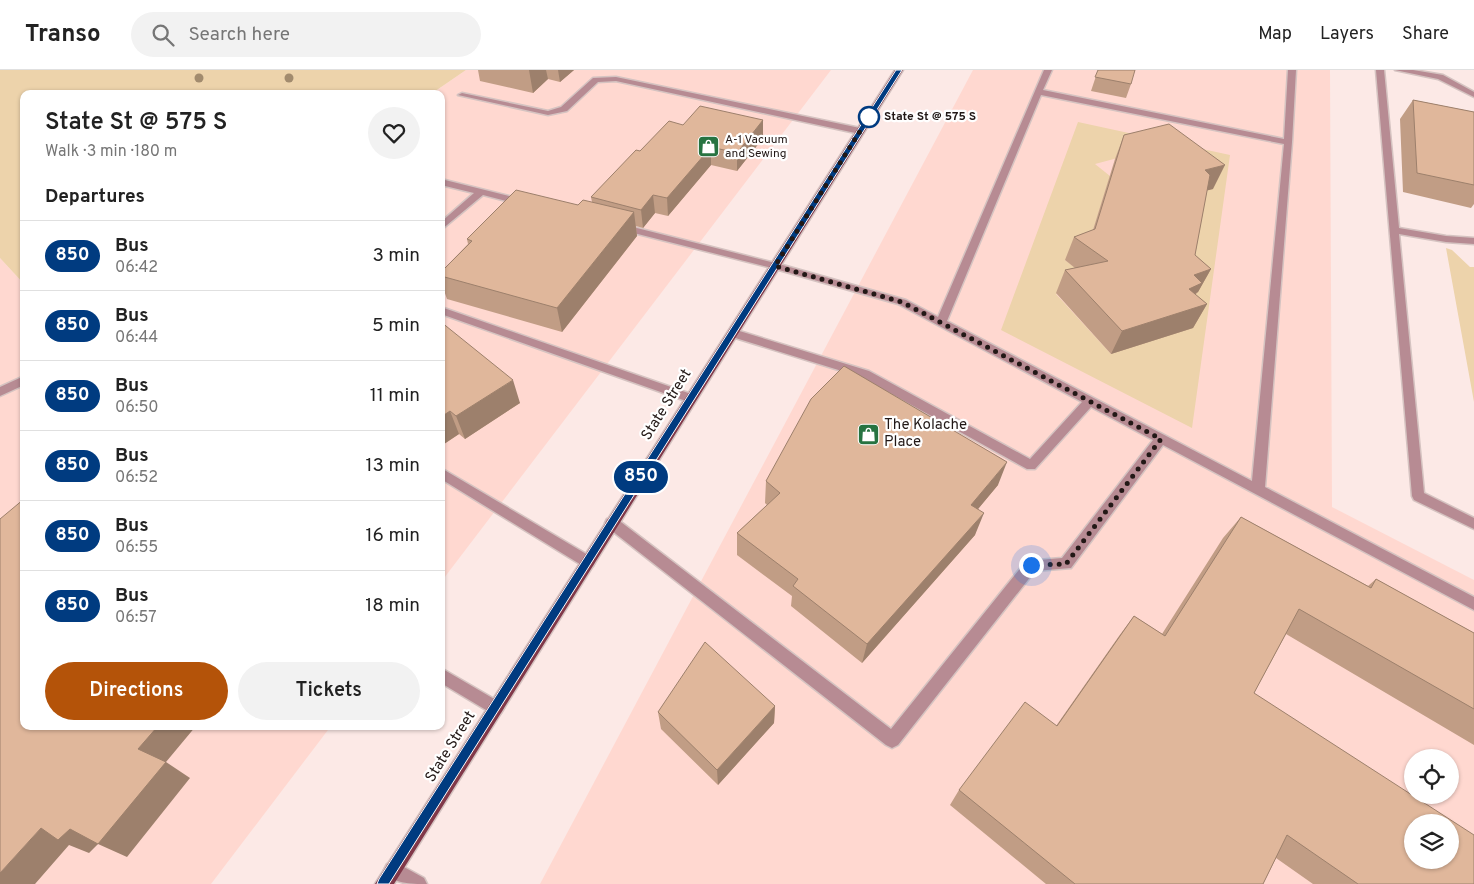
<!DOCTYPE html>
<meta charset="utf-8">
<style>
body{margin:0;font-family:Overpass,sans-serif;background:#f2f2f2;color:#222;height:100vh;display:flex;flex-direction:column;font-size:19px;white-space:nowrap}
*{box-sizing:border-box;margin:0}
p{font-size:16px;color:#767676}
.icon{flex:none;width:28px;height:28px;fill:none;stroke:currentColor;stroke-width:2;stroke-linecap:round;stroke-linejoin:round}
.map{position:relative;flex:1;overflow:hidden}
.details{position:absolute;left:20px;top:20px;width:425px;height:640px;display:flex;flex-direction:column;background:#fff;border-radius:10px;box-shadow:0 1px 4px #0004}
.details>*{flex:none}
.badge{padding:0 10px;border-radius:16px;font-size:18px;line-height:32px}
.tools{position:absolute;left:1404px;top:679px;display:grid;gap:10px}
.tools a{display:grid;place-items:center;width:55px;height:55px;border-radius:50%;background:#fff;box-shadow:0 1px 4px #0004;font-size:25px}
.you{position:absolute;width:25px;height:25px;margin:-12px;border:4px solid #fff;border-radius:50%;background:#1a73e8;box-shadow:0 0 0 8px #1a73e833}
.map>.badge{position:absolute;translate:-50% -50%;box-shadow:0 0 0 2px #fff}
h2{padding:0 25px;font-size:19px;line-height:45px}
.round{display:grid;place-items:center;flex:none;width:52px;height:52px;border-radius:26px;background:#f2f2f2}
.overview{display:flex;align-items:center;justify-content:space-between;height:85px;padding:0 25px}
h1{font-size:24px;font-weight:600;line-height:38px}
.cta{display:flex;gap:10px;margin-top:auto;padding:10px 25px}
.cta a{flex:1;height:58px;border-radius:30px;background:#b45309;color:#fff;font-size:20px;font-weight:600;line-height:58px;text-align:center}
.cta a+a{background:#f2f2f2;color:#222}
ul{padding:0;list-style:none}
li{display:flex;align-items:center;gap:15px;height:70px;padding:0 25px;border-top:1px solid #e0e0e0}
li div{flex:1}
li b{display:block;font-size:19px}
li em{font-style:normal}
li .badge{min-width:55px;font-weight:700;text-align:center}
header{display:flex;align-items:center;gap:30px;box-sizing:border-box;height:70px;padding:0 25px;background:#fff;border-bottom:1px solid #e0e0e0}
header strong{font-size:24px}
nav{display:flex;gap:28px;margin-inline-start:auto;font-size:18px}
.search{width:350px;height:45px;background:#f2f2f2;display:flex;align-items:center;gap:12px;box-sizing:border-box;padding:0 18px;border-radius:28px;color:#767676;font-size:19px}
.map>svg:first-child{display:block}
.built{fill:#ffd8d0;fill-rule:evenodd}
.green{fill:#edd3ab;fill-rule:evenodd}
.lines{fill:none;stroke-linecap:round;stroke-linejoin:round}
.service-casing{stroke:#d5c3c1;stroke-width:3}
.primary-casing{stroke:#d5c3c1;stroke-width:3}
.service{fill:#b78b93;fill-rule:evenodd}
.primary{fill:#813849;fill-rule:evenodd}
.tree{fill:#a28b6e}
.wall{fill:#c19d85}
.shaded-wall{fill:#9d806c}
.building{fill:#e0b79b;stroke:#9d806c;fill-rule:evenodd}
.line{fill:#003b80;stroke:#fff}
.walk{stroke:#221816;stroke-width:5;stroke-dasharray:0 9}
.stop-dot{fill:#fff;stroke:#003b80;stroke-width:2.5}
.labels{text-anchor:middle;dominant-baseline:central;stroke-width:4.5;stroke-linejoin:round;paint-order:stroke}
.far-stop-label{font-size:12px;font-weight:bold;fill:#221816;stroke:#fff;text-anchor:start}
.far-poi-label{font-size:12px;fill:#221816;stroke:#fff;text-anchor:start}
.street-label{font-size:15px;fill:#221816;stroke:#fff}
.poi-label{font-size:15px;fill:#221816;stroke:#fff;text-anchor:start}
</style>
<header>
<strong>Transo</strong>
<div class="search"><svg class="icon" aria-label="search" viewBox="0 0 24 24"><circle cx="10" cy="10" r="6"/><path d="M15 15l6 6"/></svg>Search here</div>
<nav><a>Map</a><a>Layers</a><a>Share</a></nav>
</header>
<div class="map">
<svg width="1474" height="814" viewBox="0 0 1474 814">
<rect width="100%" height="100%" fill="#fce9e6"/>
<path class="built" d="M 466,0 L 831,0 L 441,512 L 441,24 L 431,24 Z
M 973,0 L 1330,0 L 1332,437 L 1474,510 L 1474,814 L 540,814 ZM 1412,688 L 1450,688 L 1450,725 L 1412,725 ZM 1412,752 L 1450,752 L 1450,790 L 1412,790 Z
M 0,188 L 24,214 L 24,656 L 331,656 L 211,814 L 0,814 Z"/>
<path class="green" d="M 0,0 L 466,0 L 431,24 L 24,24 L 24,214 L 0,188 Z
M 1078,52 L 1230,85 L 1192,358 L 1001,260 ZM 1159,77 L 1213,118 L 1193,124 L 1173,200 L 1111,284 L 1056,224 L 1070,221 L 1077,199 L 1065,190 L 1086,183 L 1110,106 L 1095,94 Z
M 1446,178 L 1452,180 L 1470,197 L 1474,197 L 1474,332 Z"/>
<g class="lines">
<defs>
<path id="service" d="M 1044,0 L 1052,0 L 1043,20 L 1284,69 L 1288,0 L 1296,0 L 1292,72 L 1265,417 L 1474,527 L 1474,540 L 1163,375 L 1071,498 L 1035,501 L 898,675 L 892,678 L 886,675 L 607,457 L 605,453 L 607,449 L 612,448 L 617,449 L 891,659 L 1026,491 L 1062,488 L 1153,370 L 1091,337 L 1035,399 L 1027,399 L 861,307 L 729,266 L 728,263 L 733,259 L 869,301 L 1030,389 L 1082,332 L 898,234 L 772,198 L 618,159 L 616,157 L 621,154 L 779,194 L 906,230 L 938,247 ZM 1041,25 L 1284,74 L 1252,411 L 947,251 Z
M 1376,0 L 1384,0 L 1399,158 L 1446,166 L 1474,168 L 1474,174 L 1446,172 L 1399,164 L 1424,423 L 1474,448 L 1474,459 L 1414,430 L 1412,426 Z
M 1395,0 L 1413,0 L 1443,5 L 1474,22 L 1474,27 L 1438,9 Z
M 616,7 L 860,58 L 864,61 L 860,64 L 616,11 L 598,12 L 567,41 L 548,45 L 458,25 L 462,23 L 548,41 L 561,37 L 593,8 Z
M 441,109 L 525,130 L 527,132 L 522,135 L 483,125 L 441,160 L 441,152 L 474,123 L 441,115 Z
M 441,237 L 694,325 L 696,328 L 694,331 L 686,331 L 441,244 Z
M 24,306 L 24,315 L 0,326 L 0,317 Z
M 441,398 L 593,488 L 595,492 L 593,496 L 588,498 L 583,496 L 441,409 Z
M 441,598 L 501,633 L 504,638 L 501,643 L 496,645 L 491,643 L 441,613 Z
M 393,791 L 424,808 L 427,814 C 411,814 391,814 384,800 L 387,794 Z"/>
<path id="primary" d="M 895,0 L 903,0 L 394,814 L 375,814 Z"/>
</defs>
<use href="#service" class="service-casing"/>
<use href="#primary" class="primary-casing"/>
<use href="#service" class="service"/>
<use href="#primary" class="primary"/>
</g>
<g class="tree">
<circle cx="199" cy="8" r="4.5"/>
<circle cx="289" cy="8" r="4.5"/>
</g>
<path class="wall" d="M 478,0 L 574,0 L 560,12 L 548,9 L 533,23 L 480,11 Z
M 1098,0 L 1131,14 L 1126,28 L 1091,21 Z
M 1413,30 L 1474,42 L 1474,134 L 1471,138 L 1403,122 L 1400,49 Z
M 763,50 L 763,68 L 737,101 L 711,95 L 668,146 L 655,143 L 643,158 L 636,156 L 637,166 L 562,262 L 447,229 L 441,212 L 441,202 L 468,174 L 467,169 L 578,135 L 592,132 L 591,127 L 640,81 L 683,55 Z
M 1124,65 L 1213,119 L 1207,120 L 1195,185 L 1211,199 L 1198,222 L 1195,225 L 1207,234 L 1193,258 L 1111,284 L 1056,223 L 1065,200 L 1075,198 L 1065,190 L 1074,167 L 1093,160 L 1115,89 Z
M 441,252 L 520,333 L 465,369 L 459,364 L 441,376 Z
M 766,411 L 998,415 L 978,439 L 975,465 L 862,593 L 791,536 L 792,526 L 737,485 L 737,463 L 767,435 L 765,433 Z
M 1241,447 L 1368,516 L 1376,509 L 1474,563 L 1474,675 L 1286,564 L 1254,623 L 1474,814 L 1313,814 L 1276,788 L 1263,814 L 1046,814 L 950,735 L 959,720 L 1056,656 L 1119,566 L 1134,546 L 1162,564 L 1223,468 Z
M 775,636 L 774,653 L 718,715 L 661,659 L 658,642 Z"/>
<path class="shaded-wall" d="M 529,0 L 546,0 L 548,9 L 533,23 Z
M 558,0 L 574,0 L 560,12 Z
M 763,50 L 763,68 L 737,101 L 737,83 Z
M 711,77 L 711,95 L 668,146 L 667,128 Z
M 1225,95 L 1213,119 L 1193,124 L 1205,100 Z
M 653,125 L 655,143 L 643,158 L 641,140 Z
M 634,142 L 637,166 L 562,262 L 557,238 Z
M 1211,199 L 1198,222 L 1196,223 L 1189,236 L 1176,243 L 1194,205 Z
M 1207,234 L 1193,258 L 1111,284 L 1122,261 Z
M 513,310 L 520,333 L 465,369 L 456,346 Z
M 450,341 L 459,364 L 441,376 L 441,347 Z
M 1007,392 L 998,415 L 963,457 L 971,435 Z
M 984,443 L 975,465 L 862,593 L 867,574 Z
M 775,636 L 774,653 L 718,715 L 717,700 Z
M 158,656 L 196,656 L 166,692 L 190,708 L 127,787 L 98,774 L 89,783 L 69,775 L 35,814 L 0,814 L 0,803 L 41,758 Z"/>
<path class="building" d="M 1098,0 L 1135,0 L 1131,14 L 1095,7 Z
M 1413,30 L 1474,42 L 1474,115 L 1417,103 Z
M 700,36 L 763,50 L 737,83 L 711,77 L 667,128 L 653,125 L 641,140 L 591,127 L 636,80 L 640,81 L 669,51 L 683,55 Z
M 1169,54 L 1225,95 L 1205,100 L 1210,105 L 1195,185 L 1211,199 L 1194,205 L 1202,213 L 1189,219 L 1207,234 L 1122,261 L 1065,200 L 1108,191 L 1074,167 L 1095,159 L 1124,65 Z
M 516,120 L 578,135 L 583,130 L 634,142 L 557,238 L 441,206 L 441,202 L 472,171 L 467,169 Z
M 441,252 L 513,310 L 456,346 L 450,341 L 441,347 Z
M 844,296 L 1007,392 L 971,435 L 984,443 L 867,574 L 793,516 L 798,509 L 737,463 L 780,423 L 766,411 L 811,329 Z
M 24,429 L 24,656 L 158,656 L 138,679 L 166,692 L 98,774 L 70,759 L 58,770 L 41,758 L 0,803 L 0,449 Z
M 1241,447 L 1371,518 L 1376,509 L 1474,563 L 1474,639 L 1299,539 L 1254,623 L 1474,765 L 1474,814 L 1358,814 L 1287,765 L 1263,814 L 1075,814 L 959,720 L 1025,632 L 1057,656 L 1134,546 L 1165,566 ZM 1412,752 L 1450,752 L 1450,790 L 1412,790 Z
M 705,572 L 775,636 L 717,700 L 658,642 Z"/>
<path class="line" d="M 896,0 L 902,0 L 389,814 L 377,814 L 379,809 Z"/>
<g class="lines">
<path class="walk" d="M 869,47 L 775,196 L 902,232 L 1161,369 L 1066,494 L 1031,495"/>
</g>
<defs>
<symbol id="shop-square" viewBox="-11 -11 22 22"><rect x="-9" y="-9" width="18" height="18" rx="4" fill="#277341" stroke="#fff"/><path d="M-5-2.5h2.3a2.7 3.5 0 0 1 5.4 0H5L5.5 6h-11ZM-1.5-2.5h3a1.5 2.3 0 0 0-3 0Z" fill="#fff"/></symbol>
</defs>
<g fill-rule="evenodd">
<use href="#shop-square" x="696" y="64" width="25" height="25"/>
<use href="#shop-square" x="856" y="352" width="25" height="25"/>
</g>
<circle class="stop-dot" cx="869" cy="47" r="10"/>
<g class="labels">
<g class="far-stop-label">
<text x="884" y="47">State St @ 575 S</text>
</g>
<g class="far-poi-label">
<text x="725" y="70">A-1 Vacuum<tspan x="725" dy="14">and Sewing</tspan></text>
</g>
<g class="street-label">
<text transform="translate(667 335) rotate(-58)">State Street</text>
<text transform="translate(451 677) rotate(-58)">State Street</text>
</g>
<g class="poi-label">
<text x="884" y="355">The Kolache<tspan x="884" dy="17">Place</tspan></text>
</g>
</g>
</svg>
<div class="tools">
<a><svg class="icon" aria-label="locate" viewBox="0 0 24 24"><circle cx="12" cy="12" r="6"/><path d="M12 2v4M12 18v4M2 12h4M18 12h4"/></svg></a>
<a><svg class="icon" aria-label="layers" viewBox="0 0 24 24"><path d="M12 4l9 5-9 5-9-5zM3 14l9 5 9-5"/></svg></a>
</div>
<div class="you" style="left:1031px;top:495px"></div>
<b class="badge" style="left:641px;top:407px;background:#003b80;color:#fff">850</b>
<section class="details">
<div class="overview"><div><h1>State St @ 575 S</h1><p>Walk · 3 min · 180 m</p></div><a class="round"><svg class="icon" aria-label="heart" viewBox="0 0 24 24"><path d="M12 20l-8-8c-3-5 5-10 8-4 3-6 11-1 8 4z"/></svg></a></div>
<h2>Departures</h2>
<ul>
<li><span class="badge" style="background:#003b80;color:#fff">850</span><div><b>Bus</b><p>06:42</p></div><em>3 min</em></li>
<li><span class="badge" style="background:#003b80;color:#fff">850</span><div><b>Bus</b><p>06:44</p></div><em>5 min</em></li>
<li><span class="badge" style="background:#003b80;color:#fff">850</span><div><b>Bus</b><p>06:50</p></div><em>11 min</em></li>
<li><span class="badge" style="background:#003b80;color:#fff">850</span><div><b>Bus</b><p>06:52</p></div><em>13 min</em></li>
<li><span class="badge" style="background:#003b80;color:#fff">850</span><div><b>Bus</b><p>06:55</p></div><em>16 min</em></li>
<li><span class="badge" style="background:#003b80;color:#fff">850</span><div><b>Bus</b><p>06:57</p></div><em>18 min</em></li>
</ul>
<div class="cta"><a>Directions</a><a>Tickets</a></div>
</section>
</div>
